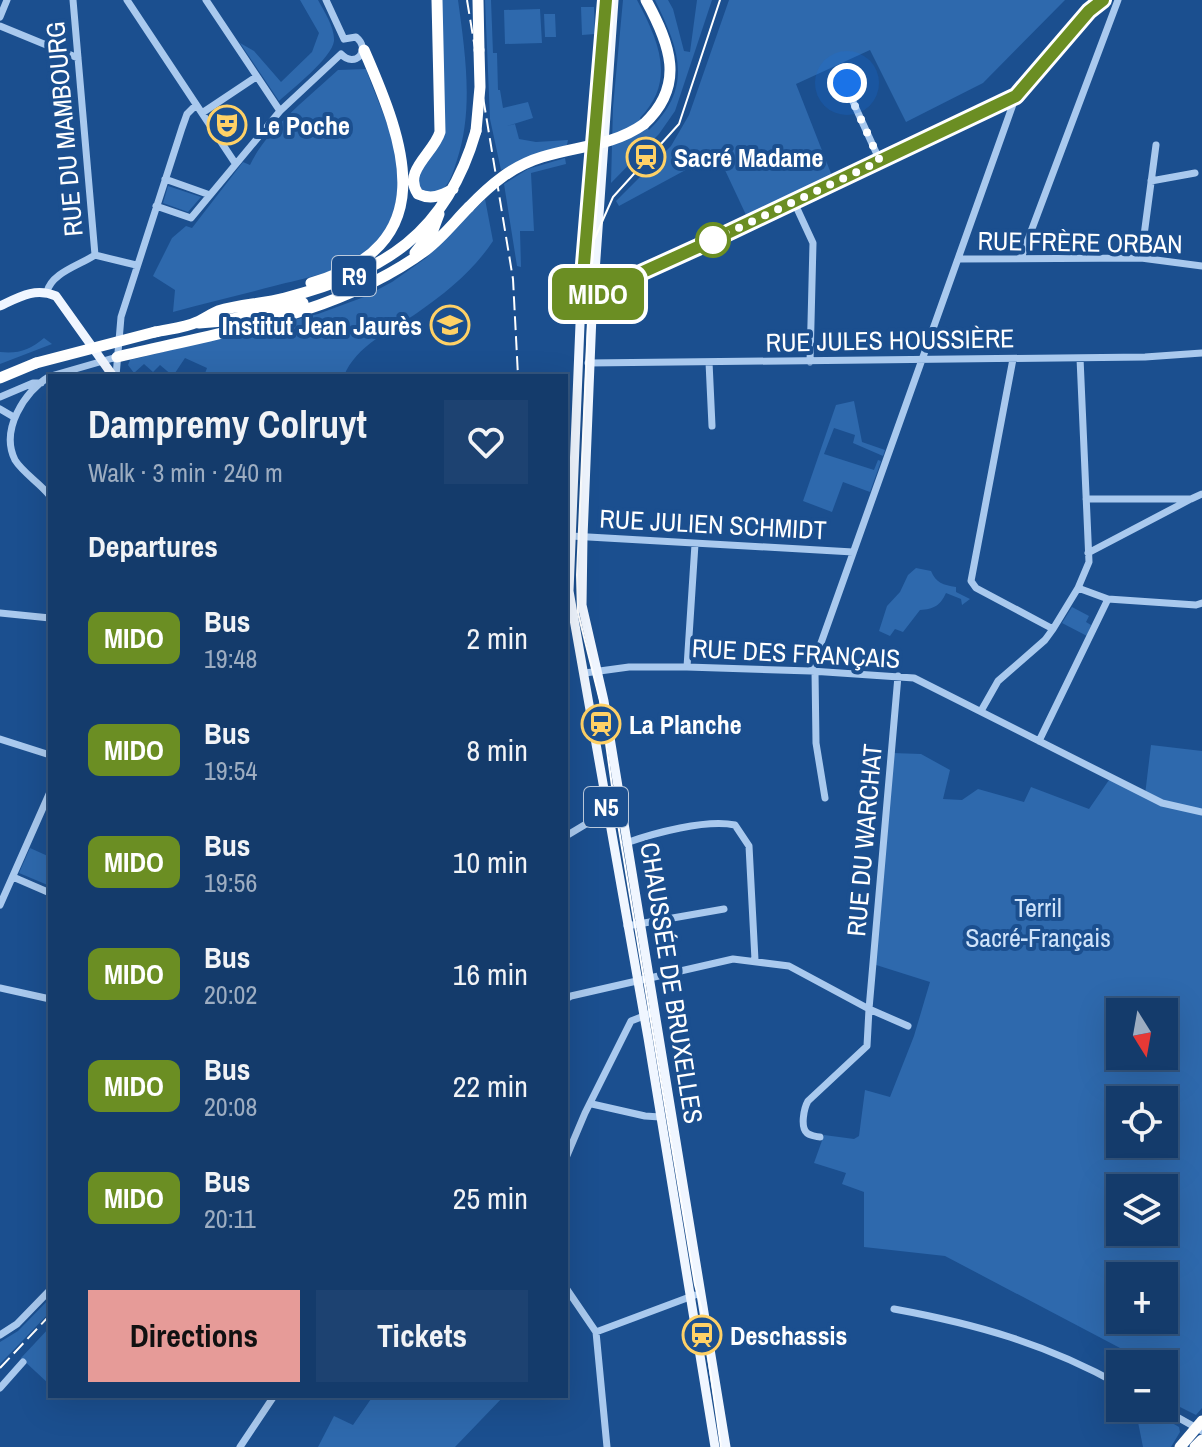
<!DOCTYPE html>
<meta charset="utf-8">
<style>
body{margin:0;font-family:"Archivo Narrow",sans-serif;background:#1d4271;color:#f1f3f6;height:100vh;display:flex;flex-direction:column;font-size:30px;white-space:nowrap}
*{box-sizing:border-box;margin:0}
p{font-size:26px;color:#9dadc1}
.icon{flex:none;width:44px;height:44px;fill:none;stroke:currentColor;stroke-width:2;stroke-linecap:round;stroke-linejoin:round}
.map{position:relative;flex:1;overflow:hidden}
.panel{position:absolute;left:48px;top:374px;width:520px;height:1024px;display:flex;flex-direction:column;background:#143b6b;border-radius:0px;box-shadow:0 8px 32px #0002,0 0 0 2px #33557e}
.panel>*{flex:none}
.badge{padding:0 16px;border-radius:12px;font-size:28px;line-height:52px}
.needle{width:52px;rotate:169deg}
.controls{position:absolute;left:1106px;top:998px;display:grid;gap:16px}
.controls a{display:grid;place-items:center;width:72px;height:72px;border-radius:0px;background:#143b6b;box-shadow:0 8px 32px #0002,0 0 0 2px #33557e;font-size:40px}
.you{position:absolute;width:40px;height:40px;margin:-20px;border:6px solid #fff;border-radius:50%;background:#1a73e8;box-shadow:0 0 0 12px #1a73e833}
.map>.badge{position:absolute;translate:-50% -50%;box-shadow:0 0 0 4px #fff}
h2{padding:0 40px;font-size:30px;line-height:72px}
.round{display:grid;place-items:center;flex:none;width:84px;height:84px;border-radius:0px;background:#1d4271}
.overview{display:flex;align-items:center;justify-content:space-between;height:136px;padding:0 40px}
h1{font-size:38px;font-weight:800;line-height:60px}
.primary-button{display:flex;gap:16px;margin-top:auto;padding:16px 40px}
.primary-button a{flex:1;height:92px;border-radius:0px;background:#e69b98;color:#111;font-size:32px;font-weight:800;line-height:92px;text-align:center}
.primary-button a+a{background:#1d4271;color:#f1f3f6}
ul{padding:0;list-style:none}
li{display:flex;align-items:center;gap:24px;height:112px;padding:0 40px}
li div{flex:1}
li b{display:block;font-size:30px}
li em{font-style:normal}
li .badge{min-width:88px;font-weight:700;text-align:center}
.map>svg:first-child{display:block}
.green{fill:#2e69ad;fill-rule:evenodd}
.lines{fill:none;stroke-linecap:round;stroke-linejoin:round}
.minor{stroke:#a9c9ee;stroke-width:7}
.major{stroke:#f0f6ff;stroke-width:9}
.highway{stroke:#fff;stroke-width:11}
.tram{stroke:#fff;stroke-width:2}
.rail{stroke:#fff;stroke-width:2;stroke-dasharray:14 6;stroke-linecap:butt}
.highway-bridge{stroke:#fff;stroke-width:11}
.line-casing{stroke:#fff;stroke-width:18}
.line{stroke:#6b8e23;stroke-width:12}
.walk{stroke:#fff;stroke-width:8;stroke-dasharray:0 14.4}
.stop-dot{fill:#fff;stroke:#6b8e23;stroke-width:4}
.labels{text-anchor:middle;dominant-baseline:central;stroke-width:8;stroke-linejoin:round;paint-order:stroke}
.shield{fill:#1b4f8f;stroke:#bbcadd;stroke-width:2}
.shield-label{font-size:24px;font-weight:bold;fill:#fff}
.poi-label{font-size:26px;font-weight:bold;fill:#fff;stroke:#1b4f8f;text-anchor:start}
.street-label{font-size:26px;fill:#fff;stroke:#1b4f8f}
.park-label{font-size:26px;fill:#cfe3fa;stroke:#1b4f8f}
</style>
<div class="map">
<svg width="1202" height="1447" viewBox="0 0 1202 1447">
<rect width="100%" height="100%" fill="#1b4f8f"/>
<path class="green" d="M 300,0 L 318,0 C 324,11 335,28 334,41 C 332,58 292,89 279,101 L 240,43 L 254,51 L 281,82 L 312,52 L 319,33 Z
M 440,0 L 458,0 C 465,52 474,109 457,160 C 454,169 451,181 444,188 C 439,192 433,192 427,194 L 418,186 L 420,172 L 441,142 Z
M 485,0 L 491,0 L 493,53 L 497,53 L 498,90 L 500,90 L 503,108 L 528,102 L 533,118 L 507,126 L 515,124 L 519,139 L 536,142 L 568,140 L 567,145 L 542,152 L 501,170 L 490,119 Z
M 623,0 L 637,0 C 658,40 677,80 640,118 L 649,130 C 694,87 679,49 655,0 L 668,0 L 673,9 L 684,51 L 690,52 L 697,0 L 712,0 L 675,111 L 659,134 L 611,183 L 613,107 Z
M 729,0 L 1065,0 L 983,83 L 906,122 L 870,50 L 796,84 L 832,176 L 747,217 L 717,153 L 619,206 L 616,201 L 671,146 L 689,115 Z
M 581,7 L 594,7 L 595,34 L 582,35 Z
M 540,9 L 542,43 L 505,44 L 504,10 Z
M 544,14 L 555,14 L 556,37 L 545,37 Z
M 366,69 C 377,101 395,135 398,169 C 401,197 390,235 367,253 C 341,272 305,278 274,286 C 240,295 206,303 173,312 L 175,290 L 153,276 L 172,238 L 186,226 L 192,228 L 243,162 L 250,165 C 266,130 310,96 338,70 Z
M 565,158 L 566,164 L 531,173 L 534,231 L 520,231 L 521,267 L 517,266 L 504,184 L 528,169 Z
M 168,186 L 201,197 L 188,212 L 163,203 Z
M 485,199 L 493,241 C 473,271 447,292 417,313 C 392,330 356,345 344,376 L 204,376 L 207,368 L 185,358 L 173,376 L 160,365 L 153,372 L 144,364 L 134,373 L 128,365 L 130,360 L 318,314 L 364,297 L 392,282 L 426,258 Z
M 44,338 L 52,344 L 0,364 L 0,352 C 18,354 30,350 44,338 Z
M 854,401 L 862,442 L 885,450 L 883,456 L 853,443 L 855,435 L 834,428 L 824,454 L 874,470 L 878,460 L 881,461 L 870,492 L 843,482 L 832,512 L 803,501 L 836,405 Z
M 916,568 L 931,571 C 936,583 943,585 956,587 L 956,592 L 970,599 L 962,605 L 961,599 L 946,593 C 940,606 934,609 920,610 L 903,632 L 895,629 L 890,636 L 879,631 L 887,606 L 900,592 L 908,575 Z
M 1072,607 L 1089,616 L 1086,622 L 1091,625 L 1087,636 L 1062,623 Z
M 1151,745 L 1202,751 L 1202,1408 L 1196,1415 L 1164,1399 L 1164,1364 L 1120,1364 L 1120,1376 L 1112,1372 L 1120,1348 L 945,1256 L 864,1247 L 864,1192 L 842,1184 L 846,1173 L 814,1163 L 824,1135 L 854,1139 L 859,1136 L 865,1090 L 890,1097 L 914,1036 L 930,982 L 873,964 L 892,753 L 921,754 L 950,770 L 943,799 L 962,800 L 978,789 L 1024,802 L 1031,787 L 1089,809 L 1109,780 L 1145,795 ZM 1120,1012 L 1164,1012 L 1164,1056 L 1120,1056 ZM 1120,1100 L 1164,1100 L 1164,1144 L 1120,1144 ZM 1120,1188 L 1164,1188 L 1164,1232 L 1120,1232 ZM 1120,1276 L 1164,1276 L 1164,1320 L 1120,1320 Z
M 30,848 L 50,857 L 50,886 L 19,873 Z
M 50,1298 L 50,1312 L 0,1364 L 0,1342 L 18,1331 Z
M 50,1327 L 50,1385 L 21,1358 Z
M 373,1396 L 504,1396 L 455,1447 L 318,1447 L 334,1416 L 353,1425 Z
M 1129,1408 L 1146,1408 L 1179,1427 L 1180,1432 L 1171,1447 L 1143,1447 L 1136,1412 Z"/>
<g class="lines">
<path class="minor" d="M 73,0 L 95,255
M 127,0 L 235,163
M 206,0 L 280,111
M 326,0 L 344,39
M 0,17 L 7,0
M 0,26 L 78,58
M 341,54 C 355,69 372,50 356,37 L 344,39
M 847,83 L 849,93 L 880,161
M 202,113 L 256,77
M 165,179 L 210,195
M 1151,181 L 1195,173
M 794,202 L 813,243 L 810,362
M 156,206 L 191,218 L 280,111 L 341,54
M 95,255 L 136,265
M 1021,258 L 1118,0
M 1141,258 L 1156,145
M 958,259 L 1141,258 L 1202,266
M 47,292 C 51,273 80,265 95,255
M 581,300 L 674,259 L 1016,96 L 1089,11 L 1103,0
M 1013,359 L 971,581 L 976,588 L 1053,629
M 709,362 L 712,426
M 588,363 L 1145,357 L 1202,353
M 50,376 C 24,392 0,430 15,460 C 23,473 40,483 50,496
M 51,376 L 117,357
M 116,376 L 121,317 L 182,128 L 187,114 L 196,105
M 0,397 L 33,383 L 41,383
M 0,409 L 12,416
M 1086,499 L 1191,499 L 1202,494
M 571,536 L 853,552
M 1088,553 L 1189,500
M 1078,588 L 1108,599 L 1196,605 L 1202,603
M 0,613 L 50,618
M 687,667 L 695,544
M 811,671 L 1016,96
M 815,671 L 816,743 L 825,798
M 585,673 L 629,667 L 687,667 L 811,671 L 914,678 L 1162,803 L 1202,812
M 981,711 L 998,681 L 1045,640 L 1053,629 L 1078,588 L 1089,562 L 1080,358
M 0,739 L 50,755
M 1039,741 L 1108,599
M 566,836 L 601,815 L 621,810
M 626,843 C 654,833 706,819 735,825 L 749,846 L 755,960
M 13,877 L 50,893
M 0,905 L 50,792
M 627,926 L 724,909
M 0,988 L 50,999
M 566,999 L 571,996 L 733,959 L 789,966 L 869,1009 L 898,676
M 592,1104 L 645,1116 L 660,1117
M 820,1137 C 817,1137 809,1135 807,1133 C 800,1127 804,1108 808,1101 L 867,1046 L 869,1009 L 908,1026
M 566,1158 L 585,1113 L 631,1021 L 654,1012
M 566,1288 L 596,1332 L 607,1447
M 894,1309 C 976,1324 1047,1344 1120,1385
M 596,1332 L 695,1295
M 0,1335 L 17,1324 L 50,1290
M 0,1388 L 23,1362
M 1161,1408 L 1202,1431
M 240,1447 L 274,1396"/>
<path class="major" d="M 606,0 L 581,300 L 569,591 L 648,1038 L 715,1447
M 614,0 L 592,315 L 583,537 L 582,605 L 604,701 L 726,1447
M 0,306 C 19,297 35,287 56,296 L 113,376"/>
<path class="highway" d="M 437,0 L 440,132 C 434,153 402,171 418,194 C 431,200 441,196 453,189
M 478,0 L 479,50
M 644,124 C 686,85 670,44 646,0
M 415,253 L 433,230 L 439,214
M 311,283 C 444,245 405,144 364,50
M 199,323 L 223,321 L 303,303
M 155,332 C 168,329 184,328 197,322 C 204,319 211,314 218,311 C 240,304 263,304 285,298 C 384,272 446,235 476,131
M 117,357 C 221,332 338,315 426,250 C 442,238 455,221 469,207
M 0,378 L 36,363
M 1180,1447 L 1202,1421
M 1195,1447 L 1202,1440"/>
<path class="tram" d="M 720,0 L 679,124 L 613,197 L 594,240 L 589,298 L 577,575 L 578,613 L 600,701 L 614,800 L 695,1285 L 701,1307 L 721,1447"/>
<path class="rail" d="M 467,0 L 513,279 L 518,376
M 0,1368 L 50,1315"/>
<path class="highway-bridge" d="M 476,131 L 480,87 L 479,50
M 469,207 C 490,185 512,166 542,157 C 577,146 613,146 644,124
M 36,363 L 155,332"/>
</g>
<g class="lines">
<defs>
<path id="line" d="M 606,0 L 581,300 L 698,247 L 1016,96 L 1089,11 L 1103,0"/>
</defs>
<use href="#line" class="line-casing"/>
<use href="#line" class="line"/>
<path class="walk" d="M 713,240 L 880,161 L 849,93 L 847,83"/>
</g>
<defs>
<symbol id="theatre-ring" viewBox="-11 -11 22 22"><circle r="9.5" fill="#1b4f8f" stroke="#ffd166" stroke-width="1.5"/><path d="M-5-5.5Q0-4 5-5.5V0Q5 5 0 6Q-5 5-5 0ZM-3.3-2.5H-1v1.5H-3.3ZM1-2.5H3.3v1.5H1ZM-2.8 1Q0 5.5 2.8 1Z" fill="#ffd166"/></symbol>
<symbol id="station-ring" viewBox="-11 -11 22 22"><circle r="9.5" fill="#1b4f8f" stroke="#ffd166" stroke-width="1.5"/><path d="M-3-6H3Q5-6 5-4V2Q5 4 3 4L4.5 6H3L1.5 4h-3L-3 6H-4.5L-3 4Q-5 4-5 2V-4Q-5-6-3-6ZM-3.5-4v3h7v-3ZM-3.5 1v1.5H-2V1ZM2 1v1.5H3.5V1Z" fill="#ffd166"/></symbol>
<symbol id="school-ring" viewBox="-11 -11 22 22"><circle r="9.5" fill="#1b4f8f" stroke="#ffd166" stroke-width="1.5"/><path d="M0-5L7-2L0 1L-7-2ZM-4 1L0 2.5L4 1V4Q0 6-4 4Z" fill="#ffd166"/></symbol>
</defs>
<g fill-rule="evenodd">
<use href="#theatre-ring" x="205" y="103" width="44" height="44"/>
<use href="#station-ring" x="624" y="135" width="44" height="44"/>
<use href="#school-ring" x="428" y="303" width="44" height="44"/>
<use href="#station-ring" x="579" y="702" width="44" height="44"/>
<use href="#station-ring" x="680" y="1313" width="44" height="44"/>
</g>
<circle class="stop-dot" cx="713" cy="240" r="16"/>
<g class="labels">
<g class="shield">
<rect x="332" y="256" width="44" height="40" rx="6"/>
<rect x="584" y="787" width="44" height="40" rx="6"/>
</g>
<g class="shield-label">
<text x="354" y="276">R9</text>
<text x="606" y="807">N5</text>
</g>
<g class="poi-label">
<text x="255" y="125">Le Poche</text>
<text x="674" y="157">Sacré Madame</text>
<text x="422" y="325" text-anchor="end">Institut Jean Jaurès</text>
<text x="629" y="724">La Planche</text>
<text x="730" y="1335">Deschassis</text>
</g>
<g class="street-label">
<text transform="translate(64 129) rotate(-95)">RUE DU MAMBOURG</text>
<text transform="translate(1080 242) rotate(1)">RUE FRÈRE ORBAN</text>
<text transform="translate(890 340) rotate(-1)">RUE JULES HOUSSIÈRE</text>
<text transform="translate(713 524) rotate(3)">RUE JULIEN SCHMIDT</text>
<text transform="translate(796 653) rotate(3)">RUE DES FRANÇAIS</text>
<text transform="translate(864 840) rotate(-85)">RUE DU WARCHAT</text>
<text transform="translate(672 983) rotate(81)">CHAUSSÉE DE BRUXELLES</text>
</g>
<g class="park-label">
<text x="1038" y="907">Terril<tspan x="1038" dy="30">Sacré-Français</tspan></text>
</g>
</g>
</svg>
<div class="controls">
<a><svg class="needle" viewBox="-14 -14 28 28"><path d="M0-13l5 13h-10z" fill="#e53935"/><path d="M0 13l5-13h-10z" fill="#9dadc1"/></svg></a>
<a><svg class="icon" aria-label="locate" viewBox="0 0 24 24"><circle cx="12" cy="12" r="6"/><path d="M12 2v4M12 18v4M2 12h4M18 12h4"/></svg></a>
<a><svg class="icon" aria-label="layers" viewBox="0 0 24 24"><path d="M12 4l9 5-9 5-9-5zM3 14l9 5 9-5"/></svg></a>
<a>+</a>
<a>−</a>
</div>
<div class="you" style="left:847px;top:83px"></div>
<b class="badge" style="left:598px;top:294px;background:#6b8e23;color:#fff">MIDO</b>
<section class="panel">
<div class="overview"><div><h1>Dampremy Colruyt</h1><p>Walk · 3 min · 240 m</p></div><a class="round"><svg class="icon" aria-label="heart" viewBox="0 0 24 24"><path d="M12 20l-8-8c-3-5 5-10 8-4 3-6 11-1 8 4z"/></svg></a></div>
<h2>Departures</h2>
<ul>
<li><span class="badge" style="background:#6b8e23;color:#fff">MIDO</span><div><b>Bus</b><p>19:48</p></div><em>2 min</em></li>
<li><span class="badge" style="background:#6b8e23;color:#fff">MIDO</span><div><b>Bus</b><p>19:54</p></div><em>8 min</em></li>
<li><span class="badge" style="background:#6b8e23;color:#fff">MIDO</span><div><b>Bus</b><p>19:56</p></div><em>10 min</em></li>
<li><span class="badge" style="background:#6b8e23;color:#fff">MIDO</span><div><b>Bus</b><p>20:02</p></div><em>16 min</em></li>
<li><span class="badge" style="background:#6b8e23;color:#fff">MIDO</span><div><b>Bus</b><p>20:08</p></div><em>22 min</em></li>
<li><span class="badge" style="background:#6b8e23;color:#fff">MIDO</span><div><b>Bus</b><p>20:11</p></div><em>25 min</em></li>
</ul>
<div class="primary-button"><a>Directions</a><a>Tickets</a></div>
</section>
</div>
